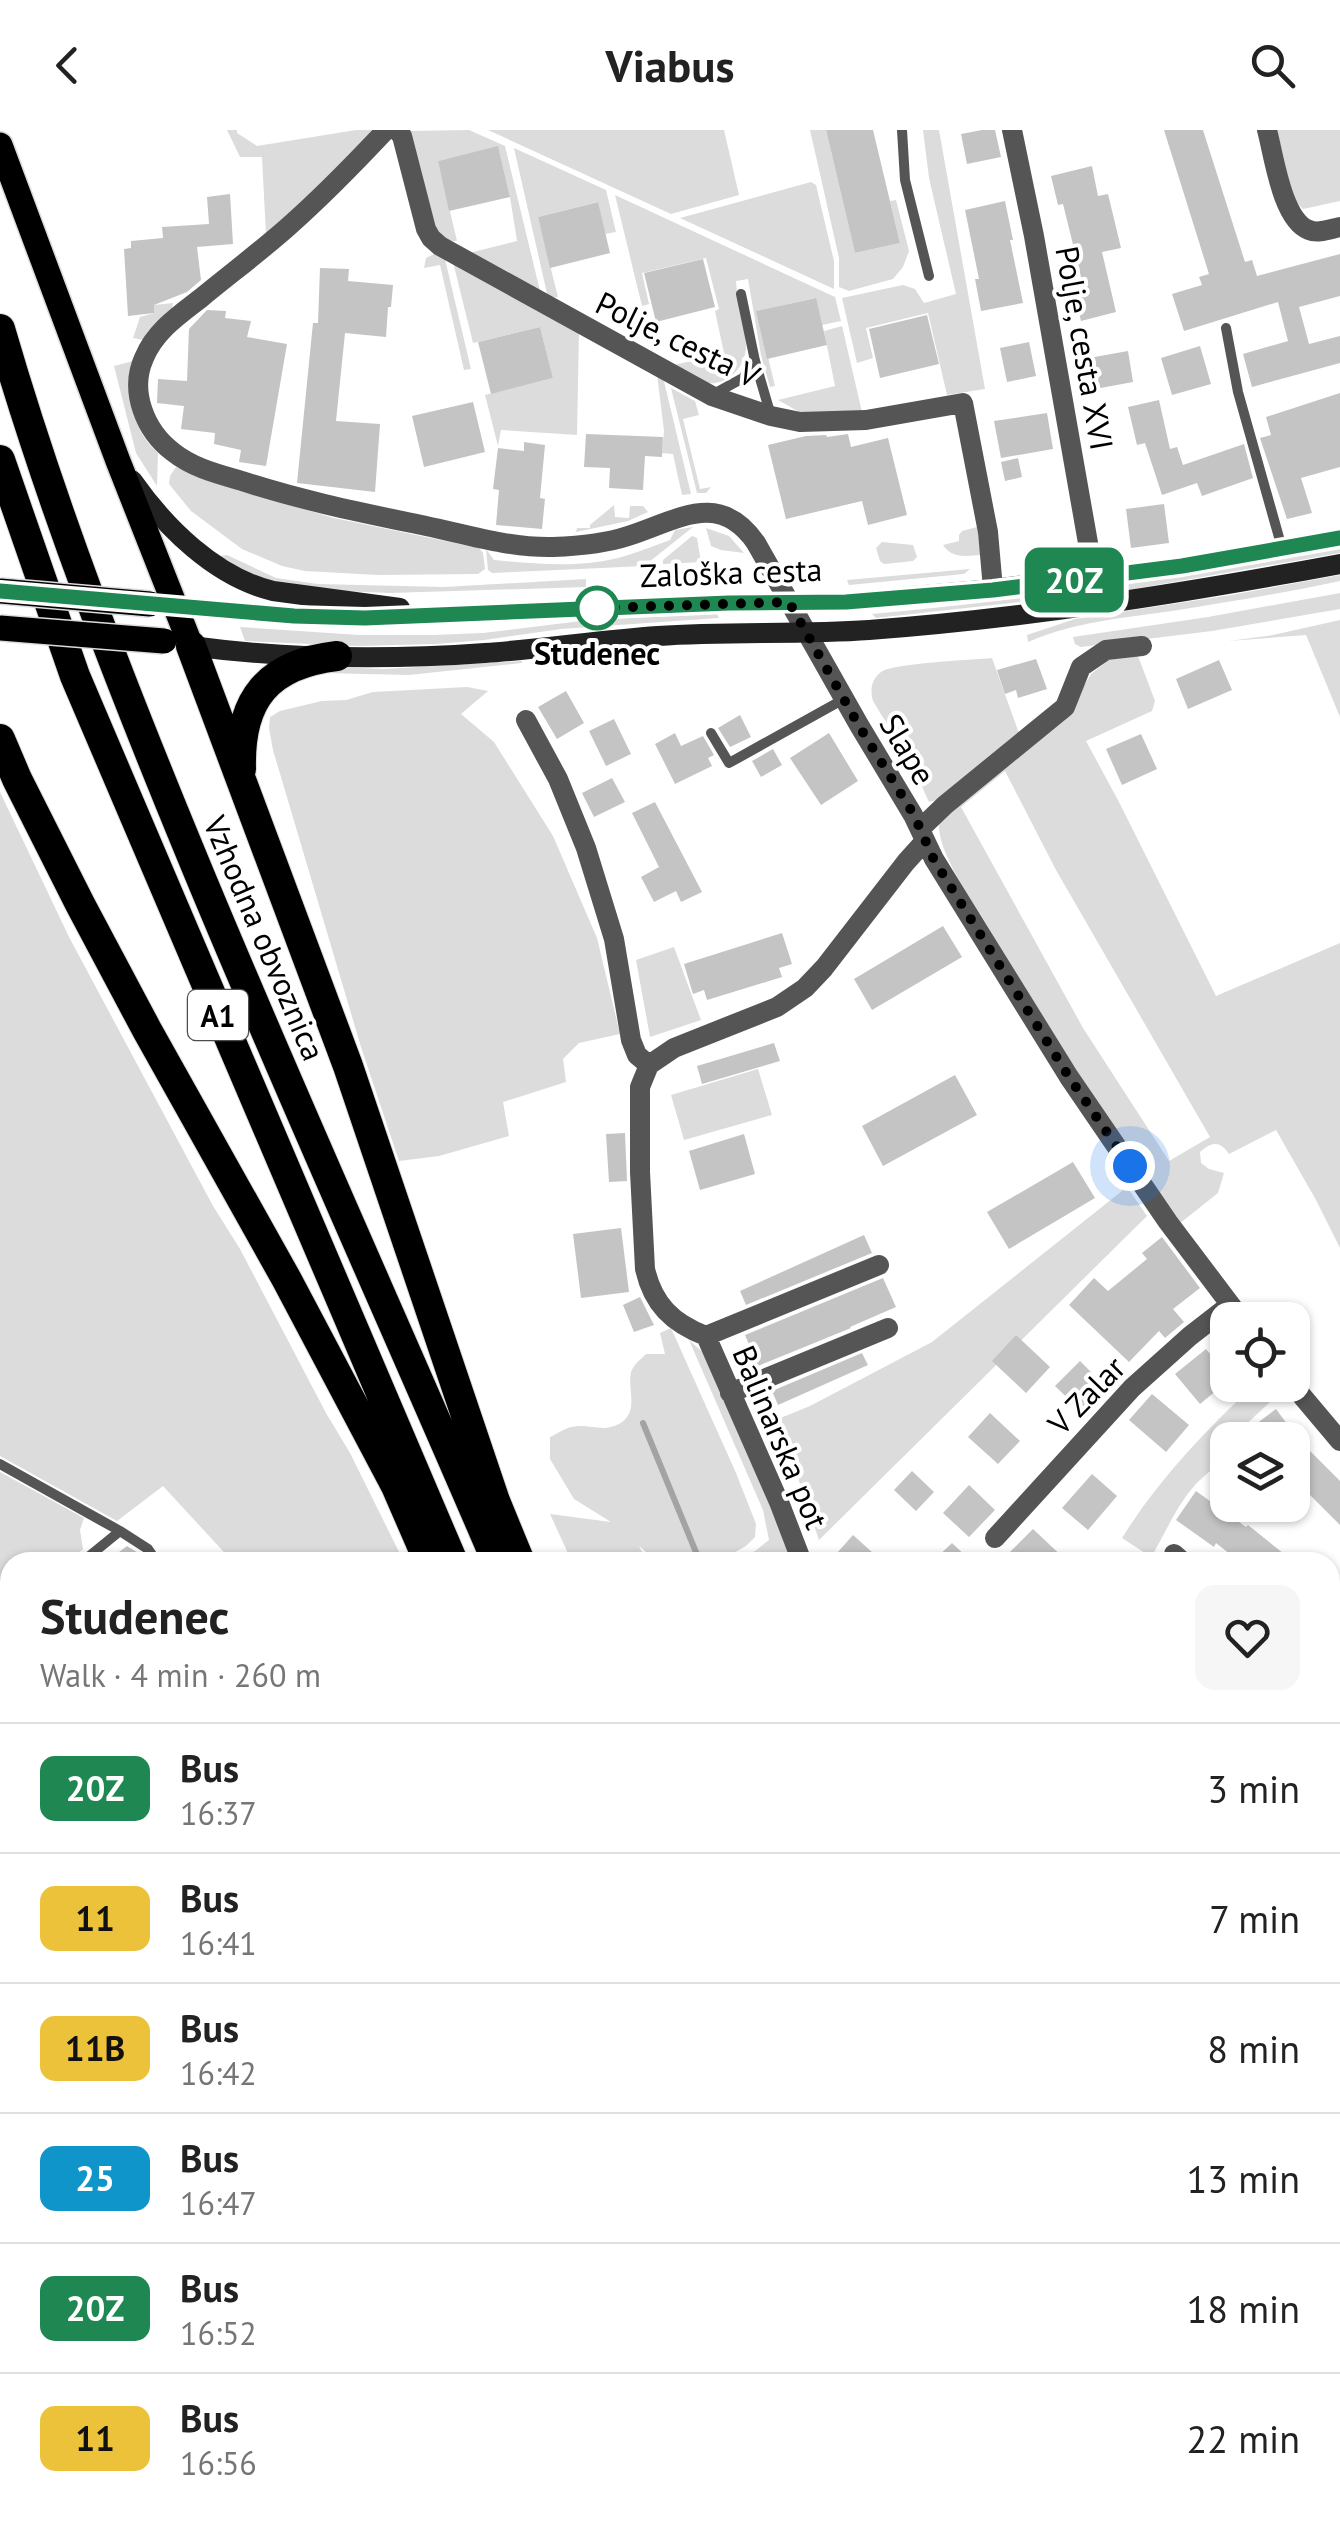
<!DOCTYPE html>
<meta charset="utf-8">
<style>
body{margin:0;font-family:"PT Sans",sans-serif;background:#f6f6f6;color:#222;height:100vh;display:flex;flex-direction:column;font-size:38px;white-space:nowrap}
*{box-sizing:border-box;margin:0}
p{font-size:32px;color:#767676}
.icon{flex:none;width:55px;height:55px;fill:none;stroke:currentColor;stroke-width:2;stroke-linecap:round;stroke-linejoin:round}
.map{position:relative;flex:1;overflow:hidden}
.panel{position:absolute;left:0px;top:1422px;width:1340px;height:972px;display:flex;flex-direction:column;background:#fff;border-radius:30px 30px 0 0;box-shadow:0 2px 8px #0004}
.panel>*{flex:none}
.badge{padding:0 20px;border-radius:15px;font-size:35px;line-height:65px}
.fabs{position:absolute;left:1210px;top:1172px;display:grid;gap:20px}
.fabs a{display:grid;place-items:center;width:100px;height:100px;border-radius:20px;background:#fff;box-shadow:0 2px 8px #0004;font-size:50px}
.you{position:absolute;width:50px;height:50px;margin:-25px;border:8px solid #fff;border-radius:50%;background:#1a73e8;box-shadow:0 0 0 15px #1a73e833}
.map>.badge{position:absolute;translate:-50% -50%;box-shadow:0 0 0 5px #fff}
.round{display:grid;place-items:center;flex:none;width:105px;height:105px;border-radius:20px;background:#f6f6f6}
.overview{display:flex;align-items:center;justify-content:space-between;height:170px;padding:0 40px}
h1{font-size:48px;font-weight:600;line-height:75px}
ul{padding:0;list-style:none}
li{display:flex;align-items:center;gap:30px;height:130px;padding:0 40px;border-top:2px solid #e0e0e0}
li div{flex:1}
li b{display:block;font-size:38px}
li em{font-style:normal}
li .badge{min-width:110px;font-weight:700;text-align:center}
header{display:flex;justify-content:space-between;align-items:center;height:130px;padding:0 40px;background:#fff;font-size:45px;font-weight:600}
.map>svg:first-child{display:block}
.green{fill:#dcdcdc;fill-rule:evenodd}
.water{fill:#a3a3a3}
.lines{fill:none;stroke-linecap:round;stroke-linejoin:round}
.stream{stroke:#a3a3a3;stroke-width:6}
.building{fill:#c4c4c4}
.primary-casing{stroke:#dbdbdb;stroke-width:28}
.highway-casing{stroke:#dbdbdb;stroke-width:32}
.lane{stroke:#555;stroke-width:10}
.street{stroke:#555;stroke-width:20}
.secondary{stroke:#222;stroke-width:20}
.primary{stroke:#000;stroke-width:25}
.highway{stroke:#000;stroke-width:30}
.primary-bridge-casing{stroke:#dbdbdb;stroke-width:28;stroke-linecap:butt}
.primary-bridge{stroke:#000;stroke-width:25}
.line-casing{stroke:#fff;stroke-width:22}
.line{stroke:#1f8751;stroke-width:15}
.walk{stroke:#000;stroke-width:10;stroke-dasharray:0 18}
.stop-dot{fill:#fff;stroke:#1f8751;stroke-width:5}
.labels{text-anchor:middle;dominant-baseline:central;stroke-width:8;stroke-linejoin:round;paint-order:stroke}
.shield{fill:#fff;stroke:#4c4c4c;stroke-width:2.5}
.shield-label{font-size:30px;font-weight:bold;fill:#000}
.street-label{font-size:32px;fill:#000;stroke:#fff}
.stop-label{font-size:32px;font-weight:bold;fill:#000;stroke:#fff}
</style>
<header><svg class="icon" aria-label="back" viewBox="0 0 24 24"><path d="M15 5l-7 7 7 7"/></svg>Viabus<svg class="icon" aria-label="search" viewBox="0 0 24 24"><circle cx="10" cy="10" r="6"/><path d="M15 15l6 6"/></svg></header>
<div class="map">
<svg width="1340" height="2394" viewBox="0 0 1340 2394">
<rect width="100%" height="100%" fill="#fff"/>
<path class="green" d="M 227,0 L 237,0 L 237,3 L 257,16 L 356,0 L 372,0 L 340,36 L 266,105 L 262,27 L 240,27 Z
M 469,0 L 505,16 L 541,165 L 465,124 L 517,111 L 510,67 L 498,17 L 438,31 L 457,111 L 447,111 L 438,105 L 409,1 Z
M 488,0 L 724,0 L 739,65 L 671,84 Z
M 810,0 L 826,0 L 855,123 L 900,113 L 890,71 L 896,70 L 909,121 L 903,137 L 893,149 L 849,161 L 839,157 L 839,128 Z
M 923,0 L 939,0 L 985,259 L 947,265 L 928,183 L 866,198 L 873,228 L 857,233 L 842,168 L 903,155 L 915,159 L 924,173 L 956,164 L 929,48 Z
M 1277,0 L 1340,0 L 1340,71 L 1303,79 L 1293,69 Z
M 514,18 L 606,60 L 616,102 L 605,104 L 597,72 L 538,87 L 558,167 L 548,168 Z
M 811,52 L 816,55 L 834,131 L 834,159 L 680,88 Z
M 615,65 L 835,167 L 841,191 L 822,195 L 815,168 L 757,181 L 775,256 L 770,257 L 761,225 L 748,149 L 736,151 C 737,172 745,193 746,214 C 747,236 728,256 706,253 C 694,252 681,242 670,236 L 724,223 L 715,181 L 719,179 L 706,128 L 642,143 L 649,174 L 642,176 Z
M 434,124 L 445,129 L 471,239 L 464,240 L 440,135 L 424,138 L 426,128 Z
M 453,132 L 579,199 L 577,305 L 501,300 L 498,316 L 485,265 L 553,248 L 540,197 L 473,213 Z
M 173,173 L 171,182 L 143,210 L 133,208 L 140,187 L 154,183 L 154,175 Z
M 842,196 L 862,282 L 801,283 L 778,270 L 835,256 L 824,201 Z
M 133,231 C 132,267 129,297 158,323 L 157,356 L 136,323 L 114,236 Z
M 657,244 L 663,247 L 691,364 L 682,365 L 673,324 L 662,323 L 664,301 Z
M 671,258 L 695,271 L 699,285 L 683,289 L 700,359 L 711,357 L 706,363 L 697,363 Z
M 176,337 L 211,352 L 334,388 L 479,418 L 483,423 L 485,439 L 478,444 L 378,445 L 305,441 L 282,436 L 242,419 L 191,381 L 169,354 L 170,346 Z
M 614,375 L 615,387 L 629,388 L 630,376 L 643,376 L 648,382 L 628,391 L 576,402 L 577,398 L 590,398 L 590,395 Z
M 693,397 L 644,436 L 492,443 L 488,440 L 486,419 L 494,430 C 535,434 577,438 618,428 C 636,423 653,416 670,410 L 675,400 Z
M 977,397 L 982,425 C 967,426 952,429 943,415 L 959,411 L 959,405 L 962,401 Z
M 706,398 L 729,406 L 744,423 L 721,420 L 711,416 Z
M 692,406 L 697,408 L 701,432 L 663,434 L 663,430 Z
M 882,412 L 913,415 L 917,427 L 913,431 L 884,434 L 880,431 L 876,418 Z
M 1340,418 L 1340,423 L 1128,460 L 876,488 L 872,484 C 1029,469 1185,449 1340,418 Z
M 227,425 L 276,448 L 318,454 L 444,457 L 586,449 L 586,457 L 390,463 L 313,460 L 297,459 L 250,445 L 220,426 Z
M 970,439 L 964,444 L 849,455 L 847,450 Z
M 1340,445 L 1340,451 C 1284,463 1228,472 1172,481 C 1123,488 1074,492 1028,512 L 1027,505 L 1075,489 L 1231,465 Z
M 1340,463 L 1340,479 L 1212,501 L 1081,517 L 1075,514 L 1073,507 L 1208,487 Z
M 717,484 L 719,488 L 561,499 L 484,510 L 436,514 L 357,516 L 245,511 L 240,497 L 359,505 L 433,505 L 483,503 L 589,490 Z
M 1340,490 L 1340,587 L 1306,505 L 1229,511 L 1273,505 Z
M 1138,526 L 1155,571 L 1152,581 L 1086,611 L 1119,672 L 1216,866 L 1340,813 L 1340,1118 L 1316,1070 L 1276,1000 L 1229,1024 C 1220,1010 1211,1012 1200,1022 L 1201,1033 L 1209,1039 L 1224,1043 L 1218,1063 L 1179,1094 C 1111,996 1047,897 987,795 C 971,768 936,721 939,691 L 1069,581 L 1091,544 L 1110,529 ZM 1005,641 L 1056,740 L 1210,1007 L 1169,1031 L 1083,898 L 961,677 Z
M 992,528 L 1020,606 L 942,669 L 929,672 L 913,637 L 873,571 C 870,560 871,550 881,542 C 893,533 972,530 992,528 Z
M 522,531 L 522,533 L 409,545 L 322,543 L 334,537 L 384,539 Z
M 467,557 L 488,561 L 461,584 L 494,612 L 553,706 L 597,808 L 620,904 L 579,913 L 563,929 L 566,952 L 503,972 L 509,1006 L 439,1026 L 399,1031 L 361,917 L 273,620 L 269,598 L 270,587 L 280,581 L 322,571 L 346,570 L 373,562 Z
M 0,662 L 69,807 L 213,1076 L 240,1119 L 326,1283 L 350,1323 L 404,1432 L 233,1432 L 163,1356 L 117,1391 L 0,1326 Z
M 674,817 L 701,890 L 650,907 L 636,830 Z
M 758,939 L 772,985 L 684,1010 L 671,965 Z
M 1127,1057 L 1147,1086 L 819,1410 L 778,1289 L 810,1276 L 932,1212 Z
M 671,1198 L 736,1343 L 756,1394 L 755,1407 L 746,1416 L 721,1430 L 720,1432 L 658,1432 L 639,1416 L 647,1432 L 572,1432 L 550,1384 L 611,1392 L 574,1369 L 550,1329 L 550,1307 C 557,1304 565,1298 572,1297 C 589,1293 602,1303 619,1294 C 640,1282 627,1260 631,1242 C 634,1234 640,1230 646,1224 L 665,1224 L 660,1203 Z
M 689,1210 L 705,1224 L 771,1374 L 793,1432 L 731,1432 L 755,1421 L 769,1410 L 763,1380 Z
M 1254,1255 L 1277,1255 L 1282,1261 L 1241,1299 L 1234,1310 L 1228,1310 C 1228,1331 1208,1341 1195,1355 C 1174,1379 1164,1407 1148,1432 L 1140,1432 L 1145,1423 L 1122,1408 C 1158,1350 1204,1302 1254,1255 Z
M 0,1342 L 84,1388 L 80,1400 L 83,1419 L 68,1432 L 10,1432 L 10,1479 L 0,1487 Z
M 0,1508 L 10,1519 L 10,2181 L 0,2189 Z
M 1330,1576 L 1340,1584 L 1340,1668 L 1330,1663 Z
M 1340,2058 L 1340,2394 L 992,2394 L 987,2385 L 1330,2385 L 1330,2059 Z
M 419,2385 L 802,2385 L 805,2394 L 414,2394 Z"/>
<path class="water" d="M 1330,1871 L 1340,1878 L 1340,2058 L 1330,2059 Z"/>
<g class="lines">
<path class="stream" d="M 643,1293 L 700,1432"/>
</g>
<path class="building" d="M 826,0 L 873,0 L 900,113 L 855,123 Z
M 982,0 L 995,0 L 1001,27 L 967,34 L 961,4 Z
M 1164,0 L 1203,0 L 1245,132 L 1252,130 L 1257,146 L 1340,124 L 1340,166 L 1299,177 L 1309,214 L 1340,206 L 1340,233 L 1252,257 L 1243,224 L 1288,211 L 1278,172 L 1184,201 L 1172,164 L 1202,155 L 1199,147 L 1209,144 Z
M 498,16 L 510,67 L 449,81 L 438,31 Z
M 1092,36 L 1098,66 L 1108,64 L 1121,118 L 1102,122 L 1116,182 L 1081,191 L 1073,157 L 1083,155 L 1063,74 L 1058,75 L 1051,46 Z
M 230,64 L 233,114 L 197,117 L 201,150 L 187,162 L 154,175 L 154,183 L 128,186 L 124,119 L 131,118 L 131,111 L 163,108 L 162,97 L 209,94 L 207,67 Z
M 1005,71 L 1013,110 L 1010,110 L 1023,173 L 981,181 L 975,149 L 979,149 L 965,80 Z
M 598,72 L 610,123 L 550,138 L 538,87 Z
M 703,129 L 715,177 L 656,192 L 644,143 Z
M 320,138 L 349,139 L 348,151 L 393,155 L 391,177 L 388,177 L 386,207 L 345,203 L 336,291 L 380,294 L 375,362 L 297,353 L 313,193 L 318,193 Z
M 816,168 L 827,215 L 767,229 L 756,181 Z
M 207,180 L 226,181 L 225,188 L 251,191 L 247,207 L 287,214 L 266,336 L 239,332 L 241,320 L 214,314 L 215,303 L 181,299 L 184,276 L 157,273 L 158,249 L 187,251 L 189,199 Z
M 927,185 L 939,234 L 880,248 L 869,199 Z
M 540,197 L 553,248 L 491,264 L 478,212 Z
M 1029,212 L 1036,246 L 1007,252 L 1000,218 Z
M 1200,216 L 1211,254 L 1172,265 L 1161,228 Z
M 1128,221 L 1133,252 L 1095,259 L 1089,228 Z
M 1340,263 L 1340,337 L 1301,348 L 1312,383 L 1287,389 L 1260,308 L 1271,305 L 1266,287 Z
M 1159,270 L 1170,319 L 1177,317 L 1183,335 L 1244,314 L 1253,348 L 1202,366 L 1197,353 L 1162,365 L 1145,313 L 1137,315 L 1128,277 Z
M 473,272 L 485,322 L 424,337 L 412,286 Z
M 1047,283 L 1053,319 L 1001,328 L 994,291 Z
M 586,304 L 663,307 L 662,327 L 645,326 L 643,360 L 609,358 L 610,338 L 584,337 Z
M 848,304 L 851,317 L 888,308 L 907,385 L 868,395 L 862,371 L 786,389 L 768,315 L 806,306 L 826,305 L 827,307 Z
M 524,312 L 545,315 L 540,368 L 545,369 L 542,399 L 496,395 L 499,360 L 493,359 L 498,318 L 524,321 Z
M 1018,328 L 1022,347 L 1005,351 L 1001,332 Z
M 1164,374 L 1169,413 L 1131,418 L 1126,379 Z
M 1036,529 L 1047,559 L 1018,568 L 1016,560 L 1005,564 L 997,540 Z
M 1219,530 L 1232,560 L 1188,579 L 1176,549 Z
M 566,561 L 584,593 L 557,609 L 538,577 Z
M 740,585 L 751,607 L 730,617 L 718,598 Z
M 614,589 L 631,624 L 606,636 L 589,601 Z
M 675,603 L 681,616 L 703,606 L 714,625 L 708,628 L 712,636 L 675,654 L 655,614 Z
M 829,603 L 858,651 L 821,675 L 790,628 Z
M 1141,604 L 1157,639 L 1122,655 L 1106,619 Z
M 773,619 L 782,635 L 761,647 L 752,631 Z
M 612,648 L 625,672 L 594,687 L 582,663 Z
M 655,672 L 702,762 L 681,772 L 676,761 L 654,772 L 641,747 L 659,737 L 632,683 Z
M 943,796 L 962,827 L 872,880 L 854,849 Z
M 782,803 L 792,834 L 779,838 L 782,847 L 707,870 L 704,860 L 693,864 L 684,834 Z
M 774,913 L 780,931 L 702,954 L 697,936 Z
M 955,945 L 977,985 L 883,1036 L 862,996 Z
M 625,1003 L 627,1051 L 609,1052 L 606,1004 Z
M 744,1004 L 755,1044 L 700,1060 L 689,1021 Z
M 1073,1032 L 1095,1068 L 1009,1119 L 987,1082 Z
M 621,1098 L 629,1162 L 581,1168 L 573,1104 Z
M 864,1105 L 872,1123 L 746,1175 L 740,1161 Z
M 1162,1107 L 1200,1158 L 1173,1179 L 1184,1192 L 1165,1208 L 1159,1201 L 1129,1232 L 1069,1175 L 1094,1148 L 1108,1161 L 1147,1129 L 1142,1123 Z
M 883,1148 L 896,1177 L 850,1197 L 851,1198 L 758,1236 L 745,1205 Z
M 640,1167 L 654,1195 L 634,1202 L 623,1175 Z
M 1016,1205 L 1050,1237 L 1026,1263 L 992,1231 Z
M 1206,1219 L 1228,1245 L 1228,1251 L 1200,1274 L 1175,1244 Z
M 862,1223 L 868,1235 L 778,1275 L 772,1261 Z
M 1080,1231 L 1110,1261 L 1087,1287 L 1055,1256 Z
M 1152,1264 L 1189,1295 L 1166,1322 L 1129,1290 Z
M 1276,1279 L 1299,1310 L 1340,1351 L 1340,1395 L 1292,1347 L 1292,1310 L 1256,1310 L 1248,1300 Z
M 990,1283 L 1020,1311 L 998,1334 L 968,1307 Z
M 912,1341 L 934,1362 L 916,1381 L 894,1360 Z
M 1092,1344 L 1117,1366 L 1088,1400 L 1062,1378 Z
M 969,1355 L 995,1380 L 969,1407 L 943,1383 Z
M 1196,1361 L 1246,1397 L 1248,1395 L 1294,1432 L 1240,1432 L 1216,1413 L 1214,1417 L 1176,1390 Z
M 1033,1399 L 1068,1432 L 1000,1432 Z
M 853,1405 L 883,1432 L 829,1432 Z
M 952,1413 L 972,1432 L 932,1432 Z
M 127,1416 L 140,1424 L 146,1432 L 106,1432 Z"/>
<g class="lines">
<defs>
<path id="primary" d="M 0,15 L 118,331 L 191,516"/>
<path id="highway" d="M 0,199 C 52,378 120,552 191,724 C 289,962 396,1196 497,1432
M 0,330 L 75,546 L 453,1432
M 191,516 L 348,936 L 495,1371 L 520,1432
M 0,609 L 17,649 L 80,774 L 147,900 L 287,1150 L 396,1356 L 429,1432
M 241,639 C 239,569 268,534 337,526
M 871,2385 L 874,2394
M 914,2385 L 918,2394"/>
</defs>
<use href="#primary" class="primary-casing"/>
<use href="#highway" class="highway-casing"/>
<path class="lane" d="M 902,0 L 905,50 L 929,146
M 741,164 L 755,231 L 771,286
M 1226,198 L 1238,262 L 1282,418
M 712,265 L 743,248 L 755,231
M 711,603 L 729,633 L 844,569
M 0,1334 L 120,1401 L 148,1419 L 157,1432
M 82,1432 L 120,1401
M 0,1496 L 10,1488"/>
<path class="street" d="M 386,0 C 355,33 323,66 289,96 C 261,121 230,144 201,168 C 179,185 155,201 144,228 C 129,261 145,301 173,322 C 193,338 218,344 242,351 C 303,371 364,383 426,396 C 468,405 510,418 553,417 C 578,416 604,414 628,406 C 676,391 719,359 756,413 L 859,595 L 913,685 L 934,729 L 1069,947 L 1168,1092 L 1242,1190
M 397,0 L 402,6 L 426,99 L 431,108 L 440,116 L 712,266 L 771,286 L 800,292 L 866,290 L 963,273 L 988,402 L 993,459
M 1012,0 L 1034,106 L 1094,447
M 1267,0 C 1274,26 1282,90 1309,100 C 1318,104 1330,99 1340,97
M 526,590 L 558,649 L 586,718 L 614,809 L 631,910 L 637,925 L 649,935
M 920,699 L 945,675 L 1065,577 L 1081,537 L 1106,520 L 1142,516
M 706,1206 L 879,1135
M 1292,1254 L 1340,1311
M 730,1263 L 888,1198
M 995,1408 L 1132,1258 L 1190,1206 L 1230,1175
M 1174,1424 L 1183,1432
M 802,1432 L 779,1372 L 706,1206 C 672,1193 653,1174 645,1139 L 640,1042 L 640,957 L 649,935 L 674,918 L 777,877 L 805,858 L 824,838 L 906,732 L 925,711
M 1330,1500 L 1340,1484
M 1330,1565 L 1340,1573"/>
<path class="secondary" d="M 132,350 C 165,397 215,447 273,461 L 400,478
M 176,476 L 294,486 L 365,488 L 729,473 L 846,472 L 993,459 L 1181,436 L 1340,408
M 191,516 C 287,529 388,530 485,523 C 543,519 600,510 658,506 C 728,501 799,505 869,500 C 1028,488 1184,463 1340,434"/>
<use href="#primary" class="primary"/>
<use href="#highway" class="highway"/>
<defs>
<path id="primary-bridge" d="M 0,461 L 150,474
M 0,498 L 164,511"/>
</defs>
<use href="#primary-bridge" class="primary-bridge-casing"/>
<use href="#primary-bridge" class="primary-bridge"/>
</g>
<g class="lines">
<defs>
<path id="line" d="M 0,461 L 294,486 L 365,488 L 729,473 L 846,472 L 993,460 L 1182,436 L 1340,408"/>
</defs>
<use href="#line" class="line-casing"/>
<use href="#line" class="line"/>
<path class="walk" d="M 597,478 L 789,472 L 859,596 L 914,685 L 934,730 L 1069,947 L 1130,1036"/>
</g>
<circle class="stop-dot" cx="597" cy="478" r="20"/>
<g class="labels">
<rect class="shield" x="188" y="860" width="60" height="50" rx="8"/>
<g class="shield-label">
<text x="218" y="885">A1</text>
</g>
<g class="street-label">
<text transform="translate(678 209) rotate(26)">Polje, cesta V</text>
<text transform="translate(1085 218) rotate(80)">Polje, cesta XVI</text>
<text transform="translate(731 442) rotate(-2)">Zaloška cesta</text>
<text transform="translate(908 619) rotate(59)">Slape</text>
<text transform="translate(265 808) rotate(67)">Vzhodna obvoznica</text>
<text transform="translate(1086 1265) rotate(-46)">V Zalar</text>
<text transform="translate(781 1307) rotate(67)">Balinarska pot</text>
</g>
<g class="stop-label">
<text x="597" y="523">Studenec</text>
</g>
</g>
</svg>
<div class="fabs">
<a><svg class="icon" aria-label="locate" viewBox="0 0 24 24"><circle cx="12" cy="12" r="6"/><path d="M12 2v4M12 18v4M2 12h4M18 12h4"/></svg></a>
<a><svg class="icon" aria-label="layers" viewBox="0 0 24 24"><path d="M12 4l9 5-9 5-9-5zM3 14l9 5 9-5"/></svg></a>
</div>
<div class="you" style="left:1130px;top:1036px"></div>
<b class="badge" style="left:1074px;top:450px;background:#1f8751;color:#fff">20Z</b>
<section class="panel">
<div class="overview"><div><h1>Studenec</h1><p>Walk · 4 min · 260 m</p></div><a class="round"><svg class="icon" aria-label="heart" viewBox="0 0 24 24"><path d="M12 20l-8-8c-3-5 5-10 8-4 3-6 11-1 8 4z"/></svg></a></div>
<ul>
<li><span class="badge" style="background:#1f8751;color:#fff">20Z</span><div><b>Bus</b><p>16:37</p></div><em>3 min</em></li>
<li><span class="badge" style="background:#edc23b;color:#111">11</span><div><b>Bus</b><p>16:41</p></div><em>7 min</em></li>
<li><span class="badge" style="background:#edc23b;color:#111">11B</span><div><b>Bus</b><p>16:42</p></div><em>8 min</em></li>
<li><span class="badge" style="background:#1095ca;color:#fff">25</span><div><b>Bus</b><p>16:47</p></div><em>13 min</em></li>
<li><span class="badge" style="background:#1f8751;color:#fff">20Z</span><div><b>Bus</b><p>16:52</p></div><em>18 min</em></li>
<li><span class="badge" style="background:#edc23b;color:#111">11</span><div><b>Bus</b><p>16:56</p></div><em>22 min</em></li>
</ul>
</section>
</div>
